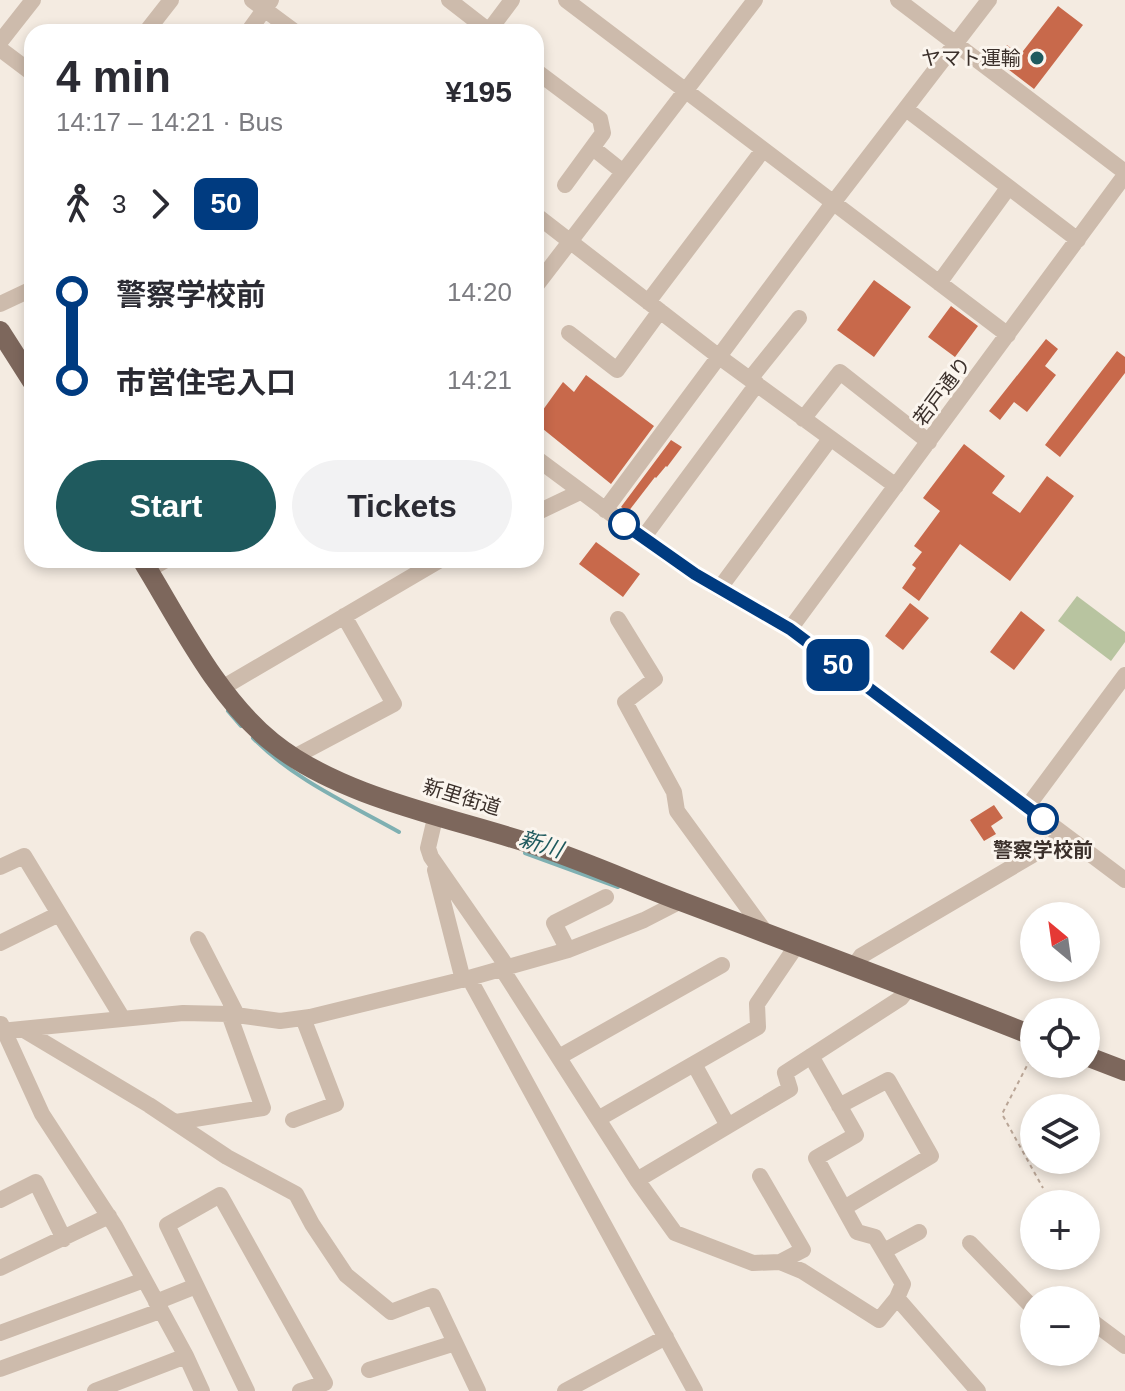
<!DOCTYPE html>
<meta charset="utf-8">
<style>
body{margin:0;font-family:Arial,"Noto Sans JP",sans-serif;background:#f2f2f3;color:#2b2b33;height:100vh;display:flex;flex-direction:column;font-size:30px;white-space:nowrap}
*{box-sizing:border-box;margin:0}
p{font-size:26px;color:#7c7c81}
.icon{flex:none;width:44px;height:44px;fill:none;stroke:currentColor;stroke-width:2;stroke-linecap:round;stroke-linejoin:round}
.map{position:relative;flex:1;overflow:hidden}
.side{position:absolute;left:24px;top:24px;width:520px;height:544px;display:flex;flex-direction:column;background:#fff;border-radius:24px;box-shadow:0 4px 12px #0003}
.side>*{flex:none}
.badge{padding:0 16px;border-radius:12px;font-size:28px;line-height:52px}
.needle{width:52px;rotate:331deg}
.fabs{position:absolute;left:1020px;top:902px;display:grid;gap:16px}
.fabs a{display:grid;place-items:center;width:80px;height:80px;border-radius:50%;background:#fff;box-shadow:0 4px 12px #0003;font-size:40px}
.map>.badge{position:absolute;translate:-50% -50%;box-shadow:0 0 0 4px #fff}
.legs{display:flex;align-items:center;gap:12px;height:88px;padding:0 32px;font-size:26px}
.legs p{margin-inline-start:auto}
.overview{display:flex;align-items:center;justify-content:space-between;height:136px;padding:0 32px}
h1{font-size:44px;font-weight:800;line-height:60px}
.button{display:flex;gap:16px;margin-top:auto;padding:16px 32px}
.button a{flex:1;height:92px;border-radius:48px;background:#1f5a5e;color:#fff;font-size:32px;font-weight:800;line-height:92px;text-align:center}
.button a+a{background:#f2f2f3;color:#2b2b33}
ul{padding:0 32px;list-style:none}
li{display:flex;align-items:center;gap:28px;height:88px;font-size:30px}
li i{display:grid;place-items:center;width:12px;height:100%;margin:0 10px;background:currentColor}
li i::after{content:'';width:20px;height:20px;margin:-10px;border:6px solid;border-radius:50%;background:#fff}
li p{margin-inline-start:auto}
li:first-child i{background:linear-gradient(#0000 50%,currentColor 0)}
li:last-child i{background:linear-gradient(currentColor 50%,#0000 0)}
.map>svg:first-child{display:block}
.green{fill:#b8c4a0}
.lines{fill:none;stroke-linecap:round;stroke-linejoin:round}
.stream{stroke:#7fb0b2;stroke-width:4}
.building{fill:#c8694b}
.path{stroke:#b9a596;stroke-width:2;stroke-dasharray:4 4;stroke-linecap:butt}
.minor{stroke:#cdbbac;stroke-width:16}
.major{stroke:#7d675c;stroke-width:20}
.line-1-casing{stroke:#fff;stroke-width:18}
.line-1{stroke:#003b80;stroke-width:12}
.poi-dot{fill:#1f5a5e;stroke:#fbf5ee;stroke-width:3}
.stop-1-dot{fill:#fff;stroke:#003b80;stroke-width:4}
.labels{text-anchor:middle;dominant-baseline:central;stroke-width:6;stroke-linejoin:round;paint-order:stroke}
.poi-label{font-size:20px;fill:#3b302b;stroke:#fbf5ee;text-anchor:end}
.street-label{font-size:20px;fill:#3b302b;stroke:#fbf5ee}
.stop-label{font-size:20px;font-weight:bold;fill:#3b302b;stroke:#fbf5ee}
.water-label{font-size:22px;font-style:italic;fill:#1f5a5e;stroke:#fbf5ee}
</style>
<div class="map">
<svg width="1125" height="1391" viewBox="0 0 1125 1391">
<rect width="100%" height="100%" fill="#f4ebe1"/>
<path class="green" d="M 1077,596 L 1125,632 L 1125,642 L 1111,661 L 1058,621 Z"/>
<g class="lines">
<path class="stream" d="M 228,711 L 241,726
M 253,738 C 293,779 349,804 399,832
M 525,853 L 618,887"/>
</g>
<path class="building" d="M 1058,6 L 1083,25 L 1034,89 L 996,60 L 1007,45 L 1020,55 Z
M 874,280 L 911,307 L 874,357 L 837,330 Z
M 951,306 L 978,326 L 955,357 L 928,337 Z
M 1046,339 L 1058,349 L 1045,366 L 1056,375 L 1027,412 L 1014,402 L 1000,420 L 989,411 Z
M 1117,351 L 1125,357 L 1125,373 L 1060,457 L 1045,445 Z
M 586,375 L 654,426 L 611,484 L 543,429 L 540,414 L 563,382 L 574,392 Z
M 671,440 L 682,447 L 667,467 L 666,466 L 656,478 L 655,477 L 628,512 L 621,507 Z
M 964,444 L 1005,476 L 992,493 L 1020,513 L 1047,476 L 1074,496 L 1010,581 L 960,544 L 919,601 L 902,588 L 916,568 L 912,565 L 922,552 L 914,546 L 940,511 L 923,498 Z
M 596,542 L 640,574 L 623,597 L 579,564 Z
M 910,603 L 929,618 L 903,650 L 885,636 Z
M 1021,611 L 1045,630 L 1014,670 L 990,652 Z
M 994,805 L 1003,818 L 991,826 L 996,834 L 984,841 L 970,820 Z"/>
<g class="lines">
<path class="path" d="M 1034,1052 L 1002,1114 L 1043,1188"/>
<path class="minor" d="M 252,0 L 295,32
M 449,0 L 489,31
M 566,0 L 1008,335
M 898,0 L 1125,172
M 146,32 L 171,0
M 248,32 L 271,0
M 488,32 L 512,0
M 0,42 L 33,0
M 0,49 L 32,73
M 536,71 L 600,119 L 603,133 L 565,185
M 906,109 L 1078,240
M 593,148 L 623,172
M 536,215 L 718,356 L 896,486
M 939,283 L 1008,188
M 536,286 L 755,0
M 648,302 L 763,150
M 0,304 L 32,289
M 569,333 L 617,370 L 660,311
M 750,379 L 799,318
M 803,419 L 840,372 L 929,442
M 536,458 L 668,556 L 719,589 L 790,629 L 1125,880
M 605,510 L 833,203 L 989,0
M 536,513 L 580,492
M 643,538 L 757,384
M 148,570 L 166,560
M 719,589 L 830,439
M 618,619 L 655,679 L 625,702 L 674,792 L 677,811 L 766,933
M 790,629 L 1125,175
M 222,688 L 440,560
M 294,757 L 394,704 L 344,616
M 1027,807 L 1125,675
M 436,814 L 428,848 L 431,857 L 508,968
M 0,867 L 24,856 L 123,1019
M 435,870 L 463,980
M 198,939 L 237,1015
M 0,943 L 59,914
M 568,950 L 554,923 L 606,897
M 854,966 L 861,956 L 1053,843 L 1062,833
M 502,969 L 637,1180 L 675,1233 L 753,1263 L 780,1262 L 802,1271 L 879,1320 L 897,1298 L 903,1284 L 875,1237 L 857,1232 L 816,1158 L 856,1135 L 811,1056
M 469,978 L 695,1391
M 1,1024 L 42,1114 L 115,1226 L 186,1356 L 202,1391
M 22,1029 L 149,1105 L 227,1157 L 296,1194 L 312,1224 L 346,1275 L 391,1312 L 433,1296 L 478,1391
M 0,1031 L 183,1013 L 229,1014 L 280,1021 L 310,1017 L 469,978 L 568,950 L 644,920 L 681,901
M 559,1057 L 722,965
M 694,1064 L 728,1126
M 839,1106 L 888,1080 L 931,1156 L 844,1208
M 598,1119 L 758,1027 L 757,1004 L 797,945
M 293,1120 L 336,1104 L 303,1018
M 176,1122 L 263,1108 L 229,1014
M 760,1176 L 803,1250 L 780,1262
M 637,1180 L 790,1089 L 785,1073 L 901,998 L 910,987
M 0,1200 L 36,1182 L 64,1239
M 970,1243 L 1034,1309
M 884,1251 L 919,1232
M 0,1268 L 109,1216
M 897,1298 L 978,1391
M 1048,1300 L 1056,1295 L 1063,1300
M 156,1302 L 196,1286
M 1086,1317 L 1125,1346
M 0,1333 L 144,1280
M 0,1369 L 160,1311
M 369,1370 L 455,1343
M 95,1391 L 186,1356
M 247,1391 L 167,1225 L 220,1195 L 325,1383 L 300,1391
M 565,1391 L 666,1337"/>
<path class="major" d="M 0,331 L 32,381
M 142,560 C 179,620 216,697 272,742 C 342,799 456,818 541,847 C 589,863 635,884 683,902 C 800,946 917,990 1034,1036
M 1086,1056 L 1125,1071"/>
</g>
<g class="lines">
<defs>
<path id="line-1" d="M 624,524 L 695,574 L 790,629 L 1043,819"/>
</defs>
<use href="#line-1" class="line-1-casing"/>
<use href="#line-1" class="line-1"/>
</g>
<circle class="poi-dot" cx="1037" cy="58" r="8"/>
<g class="stop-1-dot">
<circle cx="624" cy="524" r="14"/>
<circle cx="1043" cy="819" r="14"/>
</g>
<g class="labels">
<g class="poi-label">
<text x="1021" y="58">ヤマト運輸</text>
</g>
<g class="street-label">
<text transform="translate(942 391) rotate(-53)">若戸通り</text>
<text transform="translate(462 797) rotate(17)">新里街道</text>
</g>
<g class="stop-label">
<text x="1043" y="850">警察学校前</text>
</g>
<g class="water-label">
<text transform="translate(541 844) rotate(17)">新川</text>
</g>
</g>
</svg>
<div class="fabs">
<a><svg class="needle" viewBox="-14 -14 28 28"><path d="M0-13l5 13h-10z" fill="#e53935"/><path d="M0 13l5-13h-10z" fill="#7c7c81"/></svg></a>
<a><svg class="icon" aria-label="locate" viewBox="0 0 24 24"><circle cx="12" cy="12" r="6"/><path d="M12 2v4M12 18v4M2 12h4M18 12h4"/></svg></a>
<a><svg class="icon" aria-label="layers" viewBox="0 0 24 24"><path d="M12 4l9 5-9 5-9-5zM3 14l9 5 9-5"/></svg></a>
<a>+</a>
<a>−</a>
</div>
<b class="badge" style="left:838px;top:665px;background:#003b80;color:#fff">50</b>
<section class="side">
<div class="overview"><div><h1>4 min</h1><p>14:17 – 14:21 · Bus</p></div><b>¥195</b></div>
<div class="legs"><svg class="icon" aria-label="walk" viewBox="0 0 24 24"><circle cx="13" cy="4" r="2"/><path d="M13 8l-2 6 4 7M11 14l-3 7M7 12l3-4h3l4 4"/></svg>3<svg class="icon" aria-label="forward" viewBox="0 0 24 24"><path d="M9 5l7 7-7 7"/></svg><b class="badge" style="background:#003b80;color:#fff">50</b></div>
<ul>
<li><i style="color:#003b80"></i><b>警察学校前</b><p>14:20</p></li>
<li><i style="color:#003b80"></i><b>市営住宅入口</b><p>14:21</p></li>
</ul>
<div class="button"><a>Start</a><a>Tickets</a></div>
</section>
</div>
